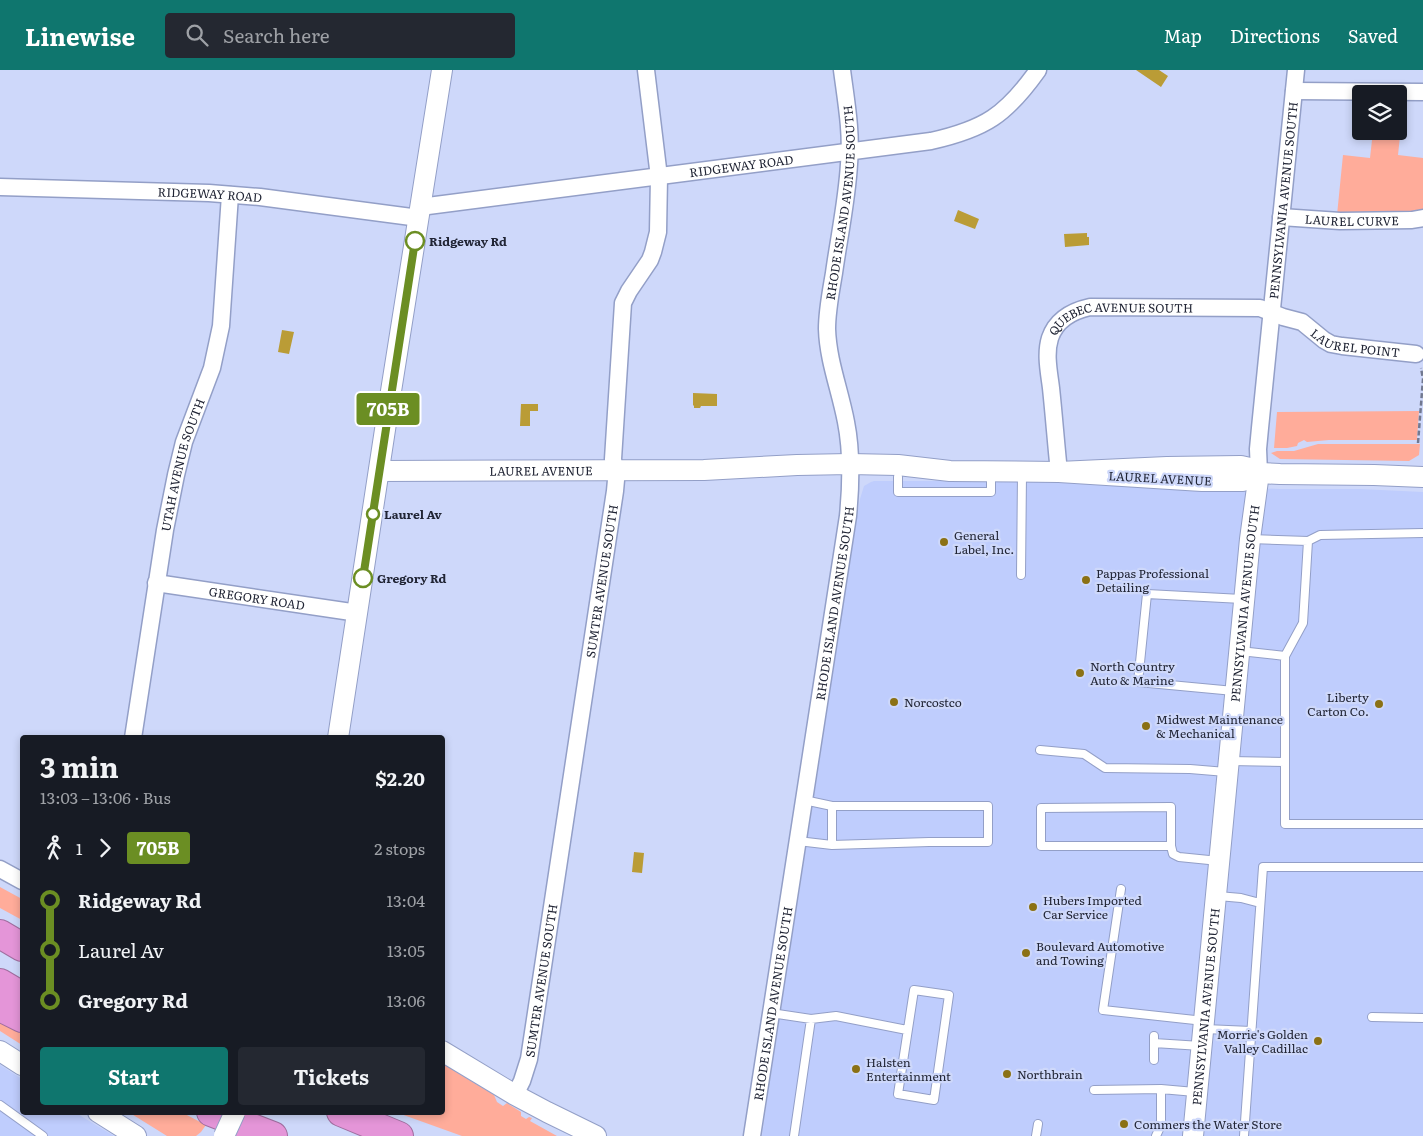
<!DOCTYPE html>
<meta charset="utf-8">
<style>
body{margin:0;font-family:Literata,serif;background:#242831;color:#f1f3f6;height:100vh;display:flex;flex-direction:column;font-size:19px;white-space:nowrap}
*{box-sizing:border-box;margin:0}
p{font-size:16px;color:#9ea1a6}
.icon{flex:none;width:28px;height:28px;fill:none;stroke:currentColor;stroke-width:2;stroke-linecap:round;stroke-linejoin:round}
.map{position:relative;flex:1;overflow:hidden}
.details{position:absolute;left:20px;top:665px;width:425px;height:380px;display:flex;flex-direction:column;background:#171b24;border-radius:5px;box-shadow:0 2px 8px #0003}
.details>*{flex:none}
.badge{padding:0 10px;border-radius:4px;font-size:18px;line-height:32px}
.fabs{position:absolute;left:1352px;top:15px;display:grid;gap:10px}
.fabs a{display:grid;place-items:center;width:55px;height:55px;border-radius:5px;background:#171b24;box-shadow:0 2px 8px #0003;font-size:25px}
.map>.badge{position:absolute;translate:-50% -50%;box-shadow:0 0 0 2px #fff}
.legs{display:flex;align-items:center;gap:8px;height:55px;padding:0 20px;font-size:16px}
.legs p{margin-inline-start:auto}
.headline{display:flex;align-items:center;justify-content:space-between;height:85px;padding:0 20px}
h1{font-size:28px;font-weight:700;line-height:38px}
.button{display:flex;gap:10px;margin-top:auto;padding:10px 20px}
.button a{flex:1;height:58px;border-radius:5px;background:#0f766e;color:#fff;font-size:20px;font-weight:700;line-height:58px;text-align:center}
.button a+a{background:#242831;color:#f1f3f6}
ul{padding:0 20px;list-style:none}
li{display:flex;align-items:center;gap:18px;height:50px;font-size:19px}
li i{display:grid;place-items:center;width:8px;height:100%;margin:0 6px;background:currentColor}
li i::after{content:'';width:12px;height:12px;margin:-6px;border:4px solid;border-radius:50%;background:#171b24}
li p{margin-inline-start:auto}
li:first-child i{background:linear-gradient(#0000 50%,currentColor 0)}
li:last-child i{background:linear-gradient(currentColor 50%,#0000 0)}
header{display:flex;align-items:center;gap:30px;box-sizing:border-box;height:70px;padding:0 25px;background:#0f766e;color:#fff}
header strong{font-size:24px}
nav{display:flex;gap:28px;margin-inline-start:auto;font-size:18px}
.search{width:350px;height:45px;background:#242831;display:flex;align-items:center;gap:12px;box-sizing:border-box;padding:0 18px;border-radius:5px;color:#9ea1a6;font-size:19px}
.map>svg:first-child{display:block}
.built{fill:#bfcdfd;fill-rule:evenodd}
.green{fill:#ffac9a}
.water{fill:#ba9c36}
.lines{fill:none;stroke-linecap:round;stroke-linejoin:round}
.service-casing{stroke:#939fc7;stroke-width:10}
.minor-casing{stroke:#939fc7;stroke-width:19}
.tertiary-casing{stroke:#939fc7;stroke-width:22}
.motorway-casing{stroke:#a06e9f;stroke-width:30}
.path{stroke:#727991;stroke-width:2.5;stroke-dasharray:5 2.5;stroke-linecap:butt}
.service{stroke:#fff;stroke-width:8}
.minor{stroke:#fff;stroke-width:16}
.tertiary{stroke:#fff;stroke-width:20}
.motorway{stroke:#e495d8;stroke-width:28}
.tertiary-bridge-casing{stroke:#939fc7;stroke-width:22;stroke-linecap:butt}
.tertiary-bridge{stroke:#fff;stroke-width:20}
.line-1-casing{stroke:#fff;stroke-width:11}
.line-1{stroke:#6b8e23;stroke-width:8}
.stop-1-dot{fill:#fff;stroke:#6b8e23;stroke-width:2.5}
.poi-dot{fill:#8b7114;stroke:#ced8fa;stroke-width:2}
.labels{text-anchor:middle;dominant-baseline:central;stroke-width:4.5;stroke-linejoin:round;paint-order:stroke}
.street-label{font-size:12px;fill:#212535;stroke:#ced8fa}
.stop-label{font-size:12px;font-weight:bold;fill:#212535;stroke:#ced8fa;text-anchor:start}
.poi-label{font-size:12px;fill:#212535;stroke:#ced8fa;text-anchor:start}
</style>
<header>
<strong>Linewise</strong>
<div class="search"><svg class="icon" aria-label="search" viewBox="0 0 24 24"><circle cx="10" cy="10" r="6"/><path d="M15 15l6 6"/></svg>Search here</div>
<nav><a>Map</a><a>Directions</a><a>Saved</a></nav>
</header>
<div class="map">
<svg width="1423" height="1066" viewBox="0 0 1423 1066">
<rect width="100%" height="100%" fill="#ced8fa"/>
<path class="built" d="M 874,411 L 1071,411 L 1280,419 L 1360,419 L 1423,422 L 1423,1066 L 762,1066 L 768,1024 L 860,429 L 864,416 L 871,412 ZM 1215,715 L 1236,716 L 1231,773 L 1210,774 Z
M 0,995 L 22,1009 L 22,1042 L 76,1043 L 114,1066 L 0,1066 Z"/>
<path class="green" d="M 1399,28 L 1404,28 L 1398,85 L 1423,88 L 1423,139 L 1419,142 L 1337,145 L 1343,85 L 1370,88 L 1373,61 L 1399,61 Z
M 1419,341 L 1417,370 L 1329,370 L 1307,372 L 1304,370 L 1298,373 L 1297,376 L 1287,378 L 1274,378 L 1277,342 Z
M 1318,374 L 1420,374 L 1419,385 L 1409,391 L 1280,389 L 1271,383 L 1277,381 L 1294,381 Z
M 0,817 L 22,829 L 22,850 L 0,838 Z
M 0,945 L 22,957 L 22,975 L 0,961 Z
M 443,994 L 494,1025 L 497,1032 L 503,1036 L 507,1033 L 521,1042 L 521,1046 L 526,1049 L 529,1047 L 532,1048 L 530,1051 L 557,1066 L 462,1066 L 398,1043 L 442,1042 Z
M 130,1043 L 183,1043 L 206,1055 L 201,1062 L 196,1066 L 167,1066 Z"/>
<path class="water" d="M 1136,0 L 1159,0 L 1168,6 L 1161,17 Z
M 958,140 L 979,149 L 975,159 L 954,151 Z
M 1087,163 L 1087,167 L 1089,167 L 1089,175 L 1065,177 L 1064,164 Z
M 282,260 L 294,262 L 289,284 L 278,282 Z
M 693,323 L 717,324 L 717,336 L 701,336 L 700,338 L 694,338 L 694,336 L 693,335 Z
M 521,334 L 538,334 L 538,341 L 530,341 L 530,356 L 520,356 Z
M 634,782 L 644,783 L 642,803 L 632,802 Z"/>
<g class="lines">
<defs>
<path id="service" d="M 898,407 L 898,422 L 991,422 L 991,402
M 1250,469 L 1308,471 L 1320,465 L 1423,463
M 1308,471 L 1303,553 L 1285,586 L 1285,754 L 1423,754
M 1021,505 L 1022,404
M 1240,581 L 1285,586
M 1234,621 L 1138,612 L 1147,524 L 1242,529
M 1040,680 L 1084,684 L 1105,698 L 1190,699 L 1226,702
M 1230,691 L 1285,692
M 798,771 L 832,775 L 929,772 L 988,772 L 988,736 L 832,736 L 804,730
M 832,775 L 832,736
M 1171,776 L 1041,776 L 1041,738 L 1171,737 L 1171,776 L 1173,784 L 1179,787 L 1219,791
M 1121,819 L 1103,940 L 1204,951
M 1218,826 L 1241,828 L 1260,833
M 914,920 L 949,925 L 934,1030 L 898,1024 Z
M 771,943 L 811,949 L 836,946 L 907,960
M 1372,947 L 1423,948
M 1205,959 L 1251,961
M 1154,973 L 1201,976
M 1154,990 L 1154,966
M 1094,1020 L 1161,1019 L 1195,1022
M 0,1035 L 43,1066
M 794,1066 L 811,949
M 1036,1066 L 1038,1054
M 1156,1066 L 1161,1055 L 1161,1019
M 1244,1066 L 1263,797 L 1423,797"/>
<g id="minor">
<path d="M 1294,21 L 1423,22"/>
<path id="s1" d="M 0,117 L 209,123 L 260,127 L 419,148"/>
<path id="s2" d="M 420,137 L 931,71 C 985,59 1006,45 1038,0"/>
<path id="s3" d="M 1281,147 L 1340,151 L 1412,150 L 1423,148"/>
<path id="s4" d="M 1059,402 C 1056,374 1054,346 1051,318 C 1049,302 1045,284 1050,268 C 1056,250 1072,241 1090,237 L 1260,238 L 1283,247 L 1302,252 L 1324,270 L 1331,274 L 1342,276 L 1416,284"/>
<path id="s5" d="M 1259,403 L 1258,379 L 1260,358 L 1296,0"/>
<path id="s6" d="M 156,513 L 358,543"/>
<path id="s7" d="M 133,668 L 165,460 L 176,405 L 184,372 L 212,298 L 221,256 L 230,125"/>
<path d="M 0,799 L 22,811"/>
<path id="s8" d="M 515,1025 L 522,1011 L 529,989 L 615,421 L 616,410 L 613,389 L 623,233 L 629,221 L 650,190 L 653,182 L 658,162 L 659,107 L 646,0"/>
<path id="s9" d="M 752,1066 L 848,446 C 851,415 852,382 846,352 C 840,320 828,291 827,259 C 827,240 831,221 834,203 C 839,167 847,130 849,94 C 852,63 846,31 842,0"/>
</g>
<g id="tertiary">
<path id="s10" d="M 379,401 L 704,400 L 797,395 L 850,394 L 898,395 L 950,401 L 1059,402"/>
<path d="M 1259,403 L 1251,408 L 1243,411 L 1202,411 L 1059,402 L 1167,397 L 1241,396 L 1250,398 L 1259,403 L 1280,404 L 1374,405 L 1423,407"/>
<path d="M 338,668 L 388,340 L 442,0"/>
<path d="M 0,981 L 22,995"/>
<path d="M 442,981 L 515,1025 L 547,1042 L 596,1066"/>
<path d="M 98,1042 L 136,1066"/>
<path id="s11" d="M 1193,1066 L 1250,469 L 1259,403"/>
</g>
<path id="motorway" d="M 0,864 L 22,877
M 0,913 L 22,926
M 0,937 L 22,948
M 211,1042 L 273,1066
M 341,1042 L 399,1066"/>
</defs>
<use href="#service" class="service-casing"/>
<use href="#minor" class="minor-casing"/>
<use href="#tertiary" class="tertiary-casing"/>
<use href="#motorway" class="motorway-casing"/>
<path class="path" d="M 1418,373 L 1423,309 L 1421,298"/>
<use href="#service" class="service"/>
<use href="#minor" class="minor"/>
<use href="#tertiary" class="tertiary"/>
<use href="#motorway" class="motorway"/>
<defs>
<path id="tertiary-bridge" d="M 224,1066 L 235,1042"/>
</defs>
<use href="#tertiary-bridge" class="tertiary-bridge-casing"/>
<use href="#tertiary-bridge" class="tertiary-bridge"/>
</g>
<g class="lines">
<defs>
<path id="line-1" d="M 363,508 L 415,171"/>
</defs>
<use href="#line-1" class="line-1-casing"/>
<use href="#line-1" class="line-1"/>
</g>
<g class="stop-1-dot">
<circle cx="415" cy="171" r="9"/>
<circle cx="373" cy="444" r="6"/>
<circle cx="363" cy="508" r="9"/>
</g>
<g class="poi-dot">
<circle cx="944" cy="472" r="5"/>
<circle cx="1086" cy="510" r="5"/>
<circle cx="1080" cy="603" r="5"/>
<circle cx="894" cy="632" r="5"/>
<circle cx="1379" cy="634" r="5"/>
<circle cx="1146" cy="656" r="5"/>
<circle cx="1033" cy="837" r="5"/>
<circle cx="1026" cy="883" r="5"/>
<circle cx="1318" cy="971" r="5"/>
<circle cx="856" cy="999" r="5"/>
<circle cx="1007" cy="1004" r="5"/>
<circle cx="1124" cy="1054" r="5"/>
</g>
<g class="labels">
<g class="street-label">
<text stroke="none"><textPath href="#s2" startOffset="324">RIDGEWAY ROAD</textPath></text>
<text stroke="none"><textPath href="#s1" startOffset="210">RIDGEWAY ROAD</textPath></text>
<text stroke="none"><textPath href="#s5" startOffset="274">PENNSYLVANIA AVENUE SOUTH</textPath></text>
<text stroke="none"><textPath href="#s9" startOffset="944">RHODE ISLAND AVENUE SOUTH</textPath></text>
<text stroke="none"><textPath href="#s3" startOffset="71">LAUREL CURVE</textPath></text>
<text stroke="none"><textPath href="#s4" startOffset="215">QUEBEC AVENUE SOUTH</textPath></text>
<text stroke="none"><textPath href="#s4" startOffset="462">LAUREL POINT</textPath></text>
<text stroke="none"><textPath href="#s7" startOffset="278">UTAH AVENUE SOUTH</textPath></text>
<text stroke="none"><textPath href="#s10" startOffset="162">LAUREL AVENUE</textPath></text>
<text transform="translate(1160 408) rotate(3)">LAUREL AVENUE</text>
<text stroke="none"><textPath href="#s8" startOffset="522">SUMTER AVENUE SOUTH</textPath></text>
<text stroke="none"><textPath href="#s6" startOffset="102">GREGORY ROAD</textPath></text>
<text stroke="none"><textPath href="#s9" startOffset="539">RHODE ISLAND AVENUE SOUTH</textPath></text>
<text stroke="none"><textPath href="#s11" startOffset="535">PENNSYLVANIA AVENUE SOUTH</textPath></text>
<text stroke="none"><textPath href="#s8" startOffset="118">SUMTER AVENUE SOUTH</textPath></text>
<text stroke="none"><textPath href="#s9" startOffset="134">RHODE ISLAND AVENUE SOUTH</textPath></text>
<text stroke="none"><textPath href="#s11" startOffset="130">PENNSYLVANIA AVENUE SOUTH</textPath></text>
</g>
<g class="stop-label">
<text x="429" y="171">Ridgeway Rd</text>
<text x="384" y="444">Laurel Av</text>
<text x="377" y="508">Gregory Rd</text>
</g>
<g class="poi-label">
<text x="954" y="465">General<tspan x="954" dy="14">Label, Inc.</tspan></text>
<text x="1096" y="503">Pappas Professional<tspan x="1096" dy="14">Detailing</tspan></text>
<text x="1090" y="596">North Country<tspan x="1090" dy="14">Auto &amp; Marine</tspan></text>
<text x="1369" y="627" text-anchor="end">Liberty<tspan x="1369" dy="14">Carton Co.</tspan></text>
<text x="904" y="632">Norcostco</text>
<text x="1156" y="649">Midwest Maintenance<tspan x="1156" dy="14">&amp; Mechanical</tspan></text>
<text x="1043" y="830">Hubers Imported<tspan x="1043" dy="14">Car Service</tspan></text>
<text x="1036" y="876">Boulevard Automotive<tspan x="1036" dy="14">and Towing</tspan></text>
<text x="1308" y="964" text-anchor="end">Morrie's Golden<tspan x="1308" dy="14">Valley Cadillac</tspan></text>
<text x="866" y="992">Halsten<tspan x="866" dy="14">Entertainment</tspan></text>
<text x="1017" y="1004">Northbrain</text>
<text x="1134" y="1054">Commers the Water Store</text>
</g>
</g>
</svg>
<div class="fabs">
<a><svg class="icon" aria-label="layers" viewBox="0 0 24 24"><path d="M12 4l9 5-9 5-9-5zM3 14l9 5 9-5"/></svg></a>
</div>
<b class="badge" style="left:388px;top:339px;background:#6b8e23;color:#fff">705B</b>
<section class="details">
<div class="headline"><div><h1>3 min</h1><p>13:03 – 13:06 · Bus</p></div><b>$2.20</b></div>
<div class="legs"><svg class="icon" aria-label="walk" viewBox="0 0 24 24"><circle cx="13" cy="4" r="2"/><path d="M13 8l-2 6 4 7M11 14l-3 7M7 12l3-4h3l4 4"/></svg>1<svg class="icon" aria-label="forward" viewBox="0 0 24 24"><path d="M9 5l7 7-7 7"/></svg><b class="badge" style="background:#6b8e23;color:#fff">705B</b><p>2 stops</p></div>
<ul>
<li><i style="color:#6b8e23"></i><b>Ridgeway Rd</b><p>13:04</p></li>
<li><i style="color:#6b8e23"></i><span>Laurel Av</span><p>13:05</p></li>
<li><i style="color:#6b8e23"></i><b>Gregory Rd</b><p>13:06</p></li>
</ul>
<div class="button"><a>Start</a><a>Tickets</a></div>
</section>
</div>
